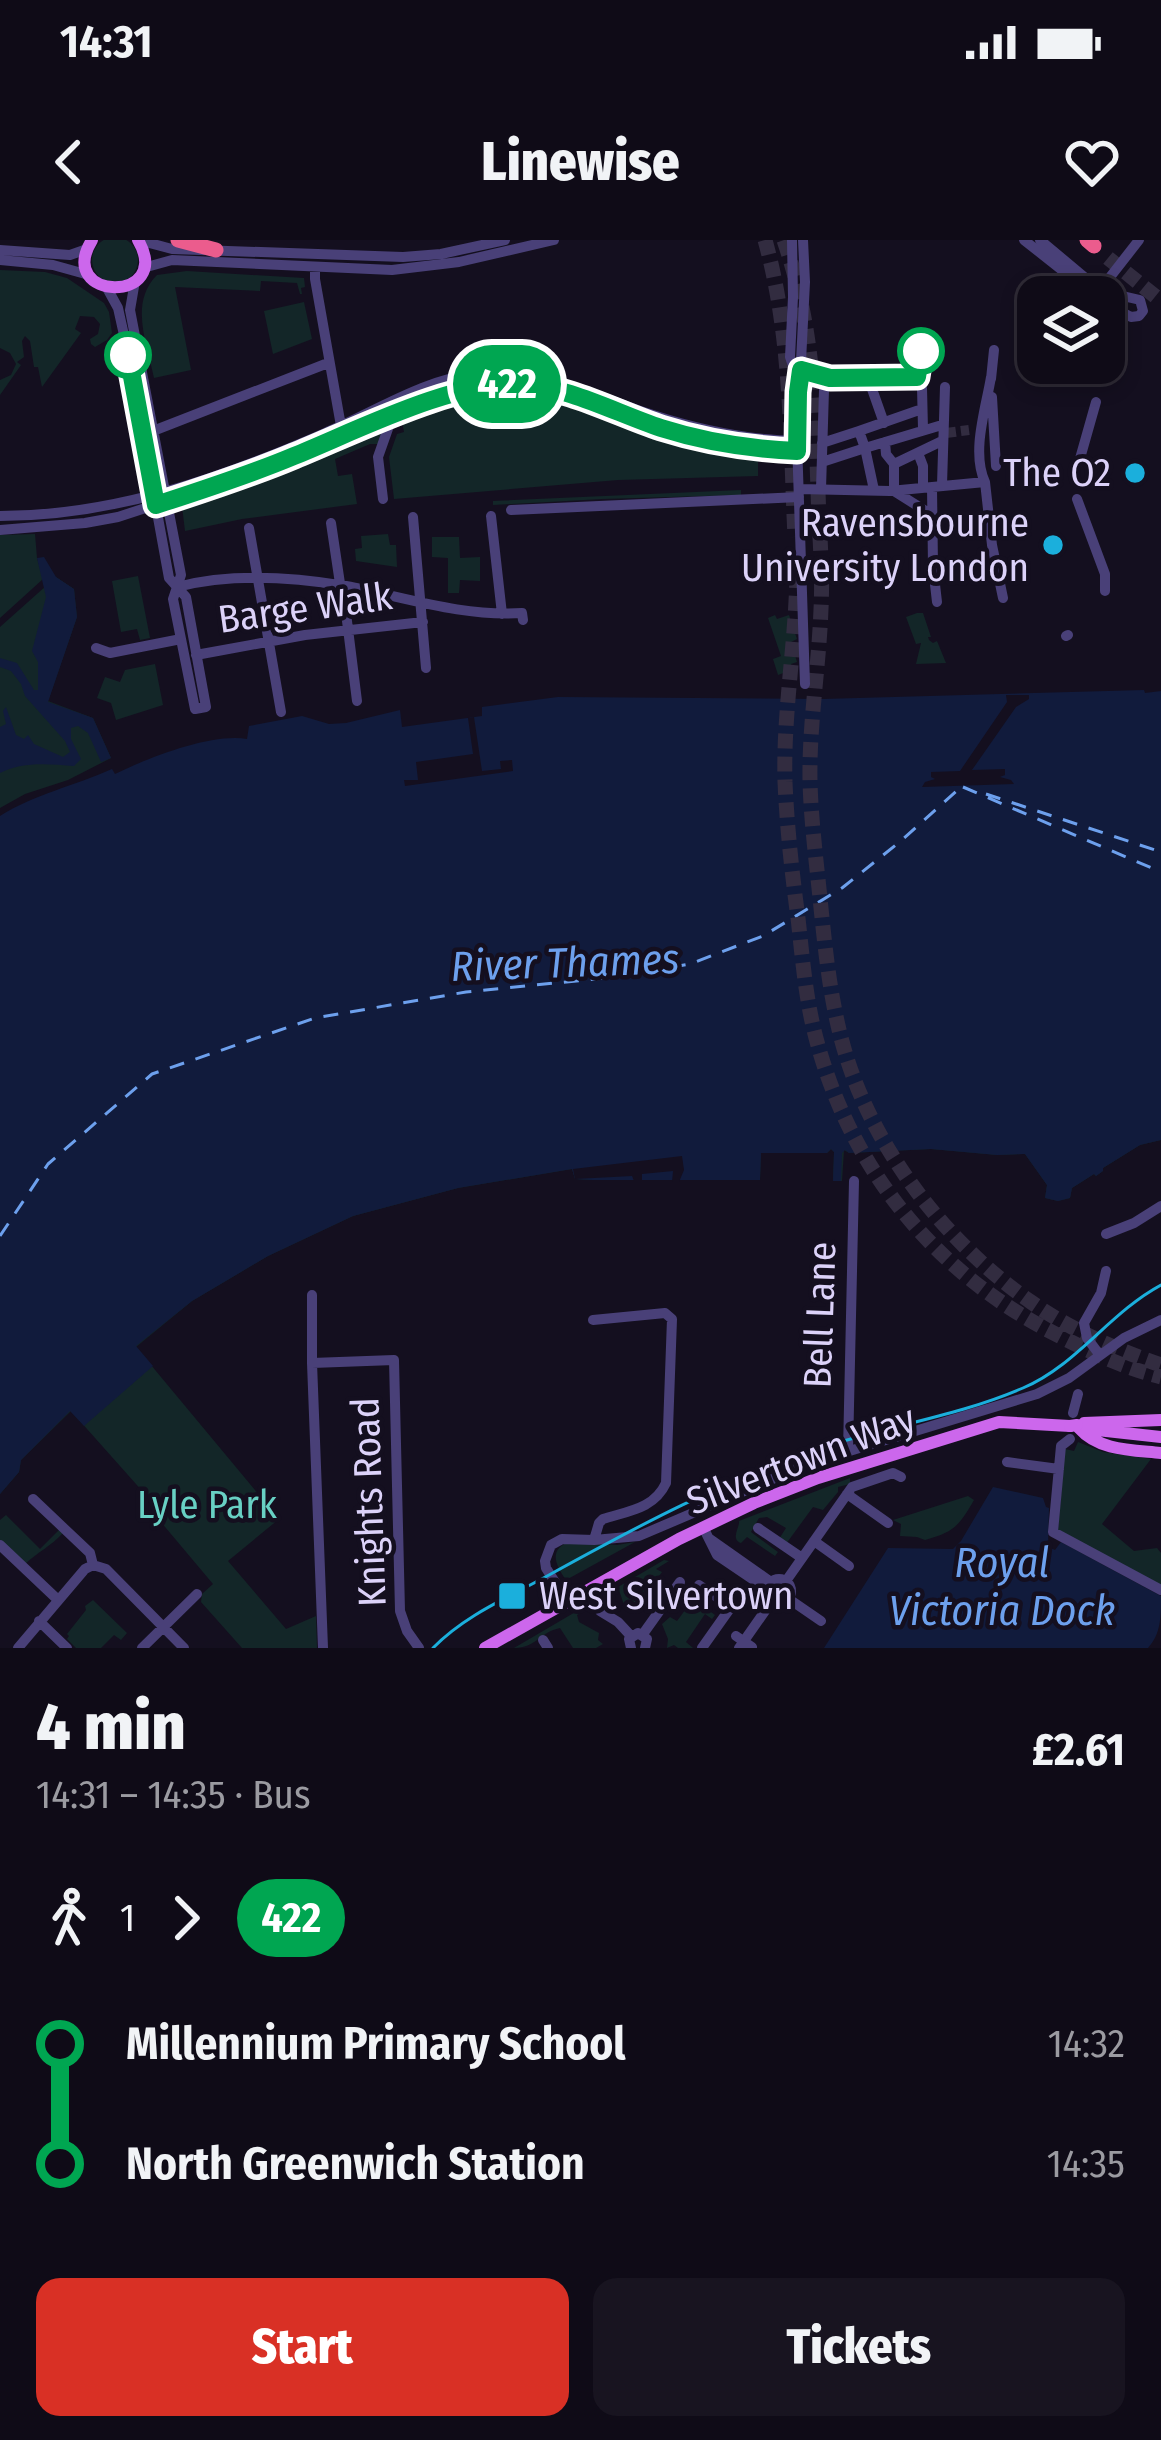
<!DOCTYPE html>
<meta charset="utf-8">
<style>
body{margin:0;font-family:"Fira Sans Condensed",sans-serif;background:#181420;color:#f1f3f6;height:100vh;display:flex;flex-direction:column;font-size:45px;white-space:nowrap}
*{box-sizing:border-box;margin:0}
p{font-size:39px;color:#9b9ba1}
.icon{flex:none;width:66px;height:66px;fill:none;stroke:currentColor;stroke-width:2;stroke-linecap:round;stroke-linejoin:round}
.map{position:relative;height:1408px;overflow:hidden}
.panel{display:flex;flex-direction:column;background:#0f0b17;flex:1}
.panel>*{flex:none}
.badge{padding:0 24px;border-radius:39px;font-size:42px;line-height:78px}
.buttons{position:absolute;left:1017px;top:36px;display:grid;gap:24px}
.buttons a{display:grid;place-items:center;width:108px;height:108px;border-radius:24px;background:#0f0b17;box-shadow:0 6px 18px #0003,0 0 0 3px #2f2b36;font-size:60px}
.map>.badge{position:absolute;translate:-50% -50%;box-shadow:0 0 0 6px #fff}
.legs{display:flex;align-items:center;gap:18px;height:132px;padding:0 36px;font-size:39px}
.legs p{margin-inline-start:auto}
.head{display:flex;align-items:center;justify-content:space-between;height:204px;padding:0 36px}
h1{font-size:66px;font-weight:800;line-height:90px}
.button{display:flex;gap:24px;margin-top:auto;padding:24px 36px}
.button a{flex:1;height:138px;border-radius:24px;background:#d93025;color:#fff;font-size:48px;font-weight:800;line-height:138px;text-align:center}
.button a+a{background:#181420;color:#f1f3f6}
ul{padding:0 36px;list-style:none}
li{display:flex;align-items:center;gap:42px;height:120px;font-size:45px}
li i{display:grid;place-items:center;width:18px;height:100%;margin:0 15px;background:currentColor}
li i::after{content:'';width:30px;height:30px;margin:-15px;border:9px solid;border-radius:50%;background:#0f0b17}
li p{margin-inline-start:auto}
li:first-child i{background:linear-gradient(#0000 50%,currentColor 0)}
li:last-child i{background:linear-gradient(currentColor 50%,#0000 0)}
.status{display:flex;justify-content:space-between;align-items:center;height:84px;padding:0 60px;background:#0f0b17;direction:ltr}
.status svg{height:33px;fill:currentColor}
header{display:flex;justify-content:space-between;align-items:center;height:156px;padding:0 36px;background:#0f0b17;font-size:54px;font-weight:800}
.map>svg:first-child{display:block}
.green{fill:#132628}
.water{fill:#111b3c}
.pier{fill:#140f1f}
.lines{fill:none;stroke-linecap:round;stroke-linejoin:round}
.ferry{stroke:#6da0ed;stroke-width:3;stroke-dasharray:15 12;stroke-linecap:butt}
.minor-tunnel{stroke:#322c40;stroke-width:10;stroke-dasharray:10 5;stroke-linecap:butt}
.highway-tunnel{stroke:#322c40;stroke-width:15;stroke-dasharray:15 8;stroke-linecap:butt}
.minor{stroke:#494078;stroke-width:10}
.major{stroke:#cc67ec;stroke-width:12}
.highway{stroke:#eb5c8d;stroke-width:15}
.tram{stroke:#1bafdc;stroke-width:3}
.major-bridge{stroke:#cc67ec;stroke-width:12}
.line-1-casing{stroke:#fff;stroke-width:27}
.line-1{stroke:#00a651;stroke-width:18}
.stop-1-dot{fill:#fff;stroke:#00a651;stroke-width:6}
.poi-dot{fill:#1bafdc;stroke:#140f1f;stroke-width:4.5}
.labels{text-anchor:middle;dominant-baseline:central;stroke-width:9;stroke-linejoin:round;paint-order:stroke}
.poi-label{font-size:39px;fill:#dcd2f9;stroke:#140f1f;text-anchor:end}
.street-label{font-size:39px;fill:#dcd2f9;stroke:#140f1f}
.park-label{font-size:39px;fill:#68d0c4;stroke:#140f1f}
.water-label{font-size:42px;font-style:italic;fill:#6da0ed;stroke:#140f1f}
</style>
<div class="status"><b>14:31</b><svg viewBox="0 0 49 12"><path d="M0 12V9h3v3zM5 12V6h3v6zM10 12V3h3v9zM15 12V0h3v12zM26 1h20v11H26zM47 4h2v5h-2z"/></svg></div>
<header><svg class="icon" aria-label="back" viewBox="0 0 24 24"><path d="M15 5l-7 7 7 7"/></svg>Linewise<svg class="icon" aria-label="heart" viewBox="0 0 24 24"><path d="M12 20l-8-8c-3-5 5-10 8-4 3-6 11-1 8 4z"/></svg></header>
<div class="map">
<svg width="1161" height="1408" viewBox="0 0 1161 1408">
<rect width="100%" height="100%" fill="#140f1f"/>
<path class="green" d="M92 20a23 23 0 1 1 46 0a23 23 0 1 1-46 0Z
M 0,30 L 45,32 L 67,38 L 104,63 L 109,72 L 112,93 L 107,100 L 95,107 L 91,104 L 90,99 L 98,94 L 100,84 L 94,77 L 80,76 L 75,89 L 81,93 L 42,147 L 38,127 L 34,127 L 30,101 L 25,96 L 22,101 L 24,117 L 17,122 L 21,125 L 0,155 L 0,140 L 11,135 L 16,124 L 10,113 L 0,108 Z
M 187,31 L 304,38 L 305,47 L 301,48 L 302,54 L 300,54 L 297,43 L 261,41 L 260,51 L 175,47 L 191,130 L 154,138 C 147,103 129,63 157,35 Z
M 304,62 L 312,99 L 273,114 L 264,71 Z
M 516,148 L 539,151 L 641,185 L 772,213 L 771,216 L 744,214 L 758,217 L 758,236 L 618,240 L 394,259 L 389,217 L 397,194 L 404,192 L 401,176 L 479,152 L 479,155 L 471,158 L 514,153 L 553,158 L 516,151 L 485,154 L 485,151 Z
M 382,183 L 386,184 L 340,205 L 385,187 L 378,204 L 370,204 L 335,219 L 338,236 L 352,234 L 357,264 L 242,279 L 185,291 L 182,266 L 227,250 L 180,264 L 180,261 L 322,209 L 324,213 L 327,212 L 326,208 Z
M 741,250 L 741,255 L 602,259 L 493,265 L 493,261 Z
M 35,294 L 37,318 L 43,339 L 0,378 L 0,295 Z
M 388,294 L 390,305 L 396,305 L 397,327 L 356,321 L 355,309 L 362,308 L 361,296 Z
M 432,297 L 459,297 L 460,318 L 480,317 L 480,341 L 460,340 L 459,353 L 448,353 L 448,318 L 432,317 Z
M 138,336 L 150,398 L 140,400 L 137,389 L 121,392 L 112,341 Z
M 56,337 L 74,349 L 77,377 L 48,461 L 93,478 L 111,518 L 68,540 L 25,554 L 0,568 L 0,387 Z
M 917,373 L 923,373 L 931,397 L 928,397 L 929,400 L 933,403 L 937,401 L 946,423 L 916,424 L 921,403 L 916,404 L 906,377 Z
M 775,375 L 777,379 L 789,375 L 797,399 L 791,402 L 797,422 L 791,424 L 794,435 L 788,437 L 786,432 L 778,435 L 773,419 L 781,416 L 768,378 Z
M 155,424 L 163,465 L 116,480 L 111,463 L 97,458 L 105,437 L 120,442 L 125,430 Z
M 1161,900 L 1140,905 L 1103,928 L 1103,931 L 1096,936 L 1094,934 L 1072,948 L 1070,958 L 1058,961 L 1045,958 L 1047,945 L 1025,914 L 997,915 L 931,909 L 849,913 L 844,910 L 842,941 L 833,941 L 834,912 L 831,909 L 827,913 L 761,913 L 760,940 L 593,940 L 575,939 L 572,929 L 458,948 L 353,976 L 268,1016 L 192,1061 L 136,1107 L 279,1279 L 228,1321 L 286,1389 L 316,1376 L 317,1408 L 242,1408 L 201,1362 L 202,1354 L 213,1344 L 155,1275 L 152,1262 L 71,1171 L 21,1220 L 19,1232 L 0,1254 L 0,1149 L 420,920 Z
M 1078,1202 L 1103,1212 L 1151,1219 L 1102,1284 L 1134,1311 L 1157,1308 L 1161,1313 L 1161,1346 L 1058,1290 L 1065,1209 L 1074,1211 Z
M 850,1238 L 850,1244 L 838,1247 L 838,1252 L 823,1270 L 813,1267 L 786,1304 L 779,1299 L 786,1288 L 767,1277 L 759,1278 L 751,1292 L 778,1312 L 775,1316 L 747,1297 L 741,1303 C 730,1299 740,1287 739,1281 Z
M 968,1256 L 974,1260 C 959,1286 954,1292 925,1300 L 917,1297 L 900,1296 L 901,1284 L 893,1280 Z
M 6,1275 L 40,1309 L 60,1289 L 63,1293 C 51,1306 38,1312 25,1324 L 0,1300 L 0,1280 Z
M 571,1301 L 617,1305 L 635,1302 L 566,1340 C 555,1324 548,1309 571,1301 Z
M 664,1320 L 669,1321 L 656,1329 L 662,1332 L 635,1370 L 631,1369 L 634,1362 L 631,1359 L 625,1368 L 619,1350 L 577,1375 L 579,1382 L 599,1393 L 598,1400 L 603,1404 L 596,1408 L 573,1408 L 560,1388 C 540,1392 536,1408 514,1408 Z
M 697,1354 L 702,1357 L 699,1363 L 715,1375 L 712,1379 L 705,1374 L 686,1402 L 693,1408 L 678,1408 L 674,1405 L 667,1408 L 668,1399 L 662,1384 L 670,1377 L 677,1381 Z
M 93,1360 L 127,1393 L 121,1400 L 114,1395 L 101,1408 L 76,1408 L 67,1399 L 69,1396 L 67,1394 L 86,1370 L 85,1366 Z"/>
<path class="water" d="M 44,317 L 56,337 L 74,349 L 77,377 L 48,462 L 93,478 L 111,518 L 101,522 L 88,493 L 78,486 L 71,488 L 71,499 L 81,519 L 74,526 C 49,524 23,521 0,533 L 0,487 L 6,484 L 3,471 L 6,467 L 16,495 L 24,499 L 28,495 L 34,504 L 63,517 L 70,512 L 65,501 L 25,456 L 21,444 L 11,431 L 0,427 L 0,418 L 17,423 L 34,450 L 38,450 L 38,422 L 32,411 L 46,357 L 37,318 Z
M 1144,450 L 1145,453 L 1161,451 L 1161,900 L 1140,905 L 1103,928 L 1103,931 L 1096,936 L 1094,934 L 1072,948 L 1070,958 L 1058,961 L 1045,958 L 1047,945 L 1025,914 L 997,915 L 931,909 L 849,913 L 845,910 L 842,913 L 841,941 L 833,941 L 834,912 L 831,909 L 827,913 L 761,913 L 760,940 L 593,940 L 575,939 L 572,929 L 458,948 L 353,976 L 268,1016 L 192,1061 L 136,1106 L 153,1126 L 84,1186 L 70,1171 L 21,1220 L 19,1232 L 0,1254 L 0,576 C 35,554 74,546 112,529 L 115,534 C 148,518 211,493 247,499 L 249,486 L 302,476 L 329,484 L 346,483 L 400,470 L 402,487 L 482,476 L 482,467 L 558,457 L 823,459 Z
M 993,1247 L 1043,1258 L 1046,1267 L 1049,1268 L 1048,1307 L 1055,1310 L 1061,1302 L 1161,1356 C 1161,1377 1161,1394 1148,1408 L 824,1408 L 888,1308 L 953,1309 L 961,1301 Z"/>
<path class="pier" d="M 1006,455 L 1029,455 L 1029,459 L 1016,467 L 972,530 L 1005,529 L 1005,535 L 1000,537 L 1011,540 L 1014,544 L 922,547 L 925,542 L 935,539 L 931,537 L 931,532 L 960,531 L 1007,462 Z
M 474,477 L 482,531 L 501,529 L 500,521 L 512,520 L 513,531 L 405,546 L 404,540 L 418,540 L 416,522 L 473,514 L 468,478 Z
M 682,916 L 684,930 L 679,942 L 672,942 L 673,931 L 642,934 L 642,941 L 634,941 L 632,936 L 575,939 L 573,929 Z"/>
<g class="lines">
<path class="ferry" d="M 963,547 L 1161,632
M 986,554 L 1161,612
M 0,996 L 48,924 L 152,834 L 315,778 L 466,752 L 605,738 L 690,724 L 763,696 L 842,648 L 902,600 L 962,546"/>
<path class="minor-tunnel" d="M 946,193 L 969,190
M 342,357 L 347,381"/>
<path class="highway-tunnel" d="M 765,0 C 792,97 790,197 795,297
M 784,0 C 813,86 815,161 818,251 C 819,290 823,330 821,369 C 819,426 809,483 810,541 C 811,580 816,619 820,658 C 826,718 832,780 853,836 C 886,925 953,1008 1031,1062 C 1069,1089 1117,1110 1161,1125
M 1108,18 L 1161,61
M 797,333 C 796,403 783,472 785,542 C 787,588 792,633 798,678 C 802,714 805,751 813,786 C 844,917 925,1024 1044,1088 C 1080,1107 1120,1127 1161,1137"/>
<path class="minor" d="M 138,0 L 172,9 L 403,17 L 441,14 L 505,0
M 792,0 L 793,57 L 790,117 L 792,123 L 801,130
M 803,0 L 805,42 L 797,201 L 805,444
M 1024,0 L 1096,57
M 1040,0 L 1101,51 L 1140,60 L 1143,71 L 1139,76 L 1131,77 L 1104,62
M 0,10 L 70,15 L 87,9
M 0,20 L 53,25 L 89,35
M 143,28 L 172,20 L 392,30 L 459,22 L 554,0
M 315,28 L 315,39 L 341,186
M 107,48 L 118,68 L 128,113 L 169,338 L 186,357 L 206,467 L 195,469 L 173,359 L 181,335 L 130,70 L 135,41
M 1108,54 L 1107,41 L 1139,0
M 801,130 L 830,138 L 917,137
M 991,137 C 986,168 971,212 985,242 L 992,305 L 1003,358
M 991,139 L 994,110
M 922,148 L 923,189
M 872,149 L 884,183
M 992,157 L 996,226
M 153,191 L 328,123
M 859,191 L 922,169
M 885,202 L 886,214 L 894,224 L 894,251 L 932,275
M 822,203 L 859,191 L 865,208 L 942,185
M 918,213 L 923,226 L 923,247
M 822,222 L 865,208 L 874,250
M 1079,222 L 1096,162
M 894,224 L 942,201
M 942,245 L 945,147
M 932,247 L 933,327 L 937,362
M 799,249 L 890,251 L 985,242
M 821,249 L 824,150
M 383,259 L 378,217 L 390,183 L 390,176
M 1077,259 L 1105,334 L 1105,351
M 511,270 L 799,257
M 0,276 C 114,276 222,238 325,193 C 375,172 423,140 477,133 C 539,126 596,157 653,175 C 700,190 748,200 797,201
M 491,276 L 502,374
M 413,277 L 426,428
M 331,283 L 342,357
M 249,288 L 281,472
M 0,290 L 85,283 L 118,277 L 240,237 L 402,171 L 481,148 L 504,144 L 525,145 L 554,151 L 687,196 L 749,208 L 797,211
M 177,347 C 230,333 292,337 346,346 C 404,357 462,377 522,373 L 523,380
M 347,381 L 357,461
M 1066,396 L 1068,395
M 96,408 L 110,413 L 181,399
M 196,415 L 305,395 L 423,382
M 1106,994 L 1134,983 L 1161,966
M 312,1055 L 312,1123 L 323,1408
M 593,1080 L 665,1073 L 672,1079 L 666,1243 C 654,1269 628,1271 603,1279 L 599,1283 L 594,1300
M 1099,1114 L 1087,1098 L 1084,1083 L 1101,1053 L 1106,1031
M 312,1123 L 394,1120 L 400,1371 L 407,1391 L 419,1408
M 1073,1173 L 1078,1154
M 1070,1199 L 1061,1206 L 1053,1292 L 1161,1350
M 848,1211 L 854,941
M 1007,1222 L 1059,1229
M 847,1254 L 888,1283
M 33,1259 L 90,1313 L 93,1325
M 703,1287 L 717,1315 L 767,1349
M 758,1288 L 802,1318
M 710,1299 L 771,1342
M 814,1301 L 849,1326
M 0,1305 L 57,1359
M 93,1325 L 106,1329 L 184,1408
M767 1351a12 12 0 1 1 24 0a12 12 0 1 1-24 0Z
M 786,1341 L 852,1247 L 893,1233 L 901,1237
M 699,1345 L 731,1367 L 702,1408
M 789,1359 L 821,1381
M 567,1361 L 546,1328 L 545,1321 L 551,1305 L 562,1299 L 594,1300 L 639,1296 L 810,1223 L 1037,1154 L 1069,1138 L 1124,1098 L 1161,1080
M 600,1371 L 618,1382 L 631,1396
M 39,1381 L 67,1408
M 643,1394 L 680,1342
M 736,1396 L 752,1407
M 543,1400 L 548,1408
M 18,1408 L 85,1329 L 93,1325
M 142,1408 L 197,1354
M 631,1408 L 629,1399 L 638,1393 L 647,1399 L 645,1408
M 739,1408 L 772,1361"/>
<path class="major" d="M 92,0 C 54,62 175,64 138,0
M 1084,1183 L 1161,1180
M 1079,1188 C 1099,1211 1133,1210 1161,1213
M 1079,1188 L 1161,1197
M 485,1408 L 679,1299 L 754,1263 L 818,1238 L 999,1182 L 1070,1186"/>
<path class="highway" d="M 178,0 L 216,10
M 1087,0 L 1094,6"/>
<path class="tram" d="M 433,1408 C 465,1375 509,1357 549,1335 C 636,1287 726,1239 821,1208 C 887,1186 959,1176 1023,1148 C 1077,1125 1109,1073 1161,1045"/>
<path class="major-bridge" d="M 1070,1186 L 1077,1185"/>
</g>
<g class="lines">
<defs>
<path id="line-1" d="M 128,115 L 156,265 C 202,250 249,235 294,216 C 356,191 455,140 521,144 C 569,147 616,173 661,188 C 705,202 751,209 797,211 L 798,152 L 801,130 L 830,138 L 917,137 L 921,111"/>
</defs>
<use href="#line-1" class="line-1-casing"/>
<use href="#line-1" class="line-1"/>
</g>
<g class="stop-1-dot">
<circle cx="921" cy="111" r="21"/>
<circle cx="128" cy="115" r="21"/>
</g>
<g class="poi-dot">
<circle cx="1135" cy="233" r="12"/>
<circle cx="1053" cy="305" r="12"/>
<rect x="497" y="1341" width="30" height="30" rx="6"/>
</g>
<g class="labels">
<g class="poi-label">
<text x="1111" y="233">The O2</text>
<text x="1029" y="283">Ravensbourne<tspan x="1029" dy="45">University London</tspan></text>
<text x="539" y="1356" text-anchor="start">West Silvertown</text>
</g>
<g class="street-label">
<text transform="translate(305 368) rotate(-8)">Barge Walk</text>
<text transform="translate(820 1075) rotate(-88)">Bell Lane</text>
<text transform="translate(801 1220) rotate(-21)">Silvertown Way</text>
<text transform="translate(369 1262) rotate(-92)">Knights Road</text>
</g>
<g class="park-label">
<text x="207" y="1265">Lyle Park</text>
</g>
<g class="water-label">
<text transform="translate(565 723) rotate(-2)">River Thames</text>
<text x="1002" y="1323">Royal<tspan x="1002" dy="48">Victoria Dock</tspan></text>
</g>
</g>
</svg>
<div class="buttons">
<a><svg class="icon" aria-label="layers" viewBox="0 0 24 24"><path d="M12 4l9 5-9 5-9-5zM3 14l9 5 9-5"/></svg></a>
</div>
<b class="badge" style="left:507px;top:144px;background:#00a651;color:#fff">422</b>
</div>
<section class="panel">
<div class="head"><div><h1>4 min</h1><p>14:31 – 14:35 · Bus</p></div><b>£2.61</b></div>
<div class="legs"><svg class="icon" aria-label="walk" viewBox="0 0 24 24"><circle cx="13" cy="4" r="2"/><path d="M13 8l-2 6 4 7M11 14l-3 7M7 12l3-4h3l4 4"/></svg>1<svg class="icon" aria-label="forward" viewBox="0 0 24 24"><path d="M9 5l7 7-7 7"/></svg><b class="badge" style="background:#00a651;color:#fff">422</b></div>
<ul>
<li><i style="color:#00a651"></i><b>Millennium Primary School</b><p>14:32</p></li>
<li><i style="color:#00a651"></i><b>North Greenwich Station</b><p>14:35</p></li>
</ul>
<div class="button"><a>Start</a><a>Tickets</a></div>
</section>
